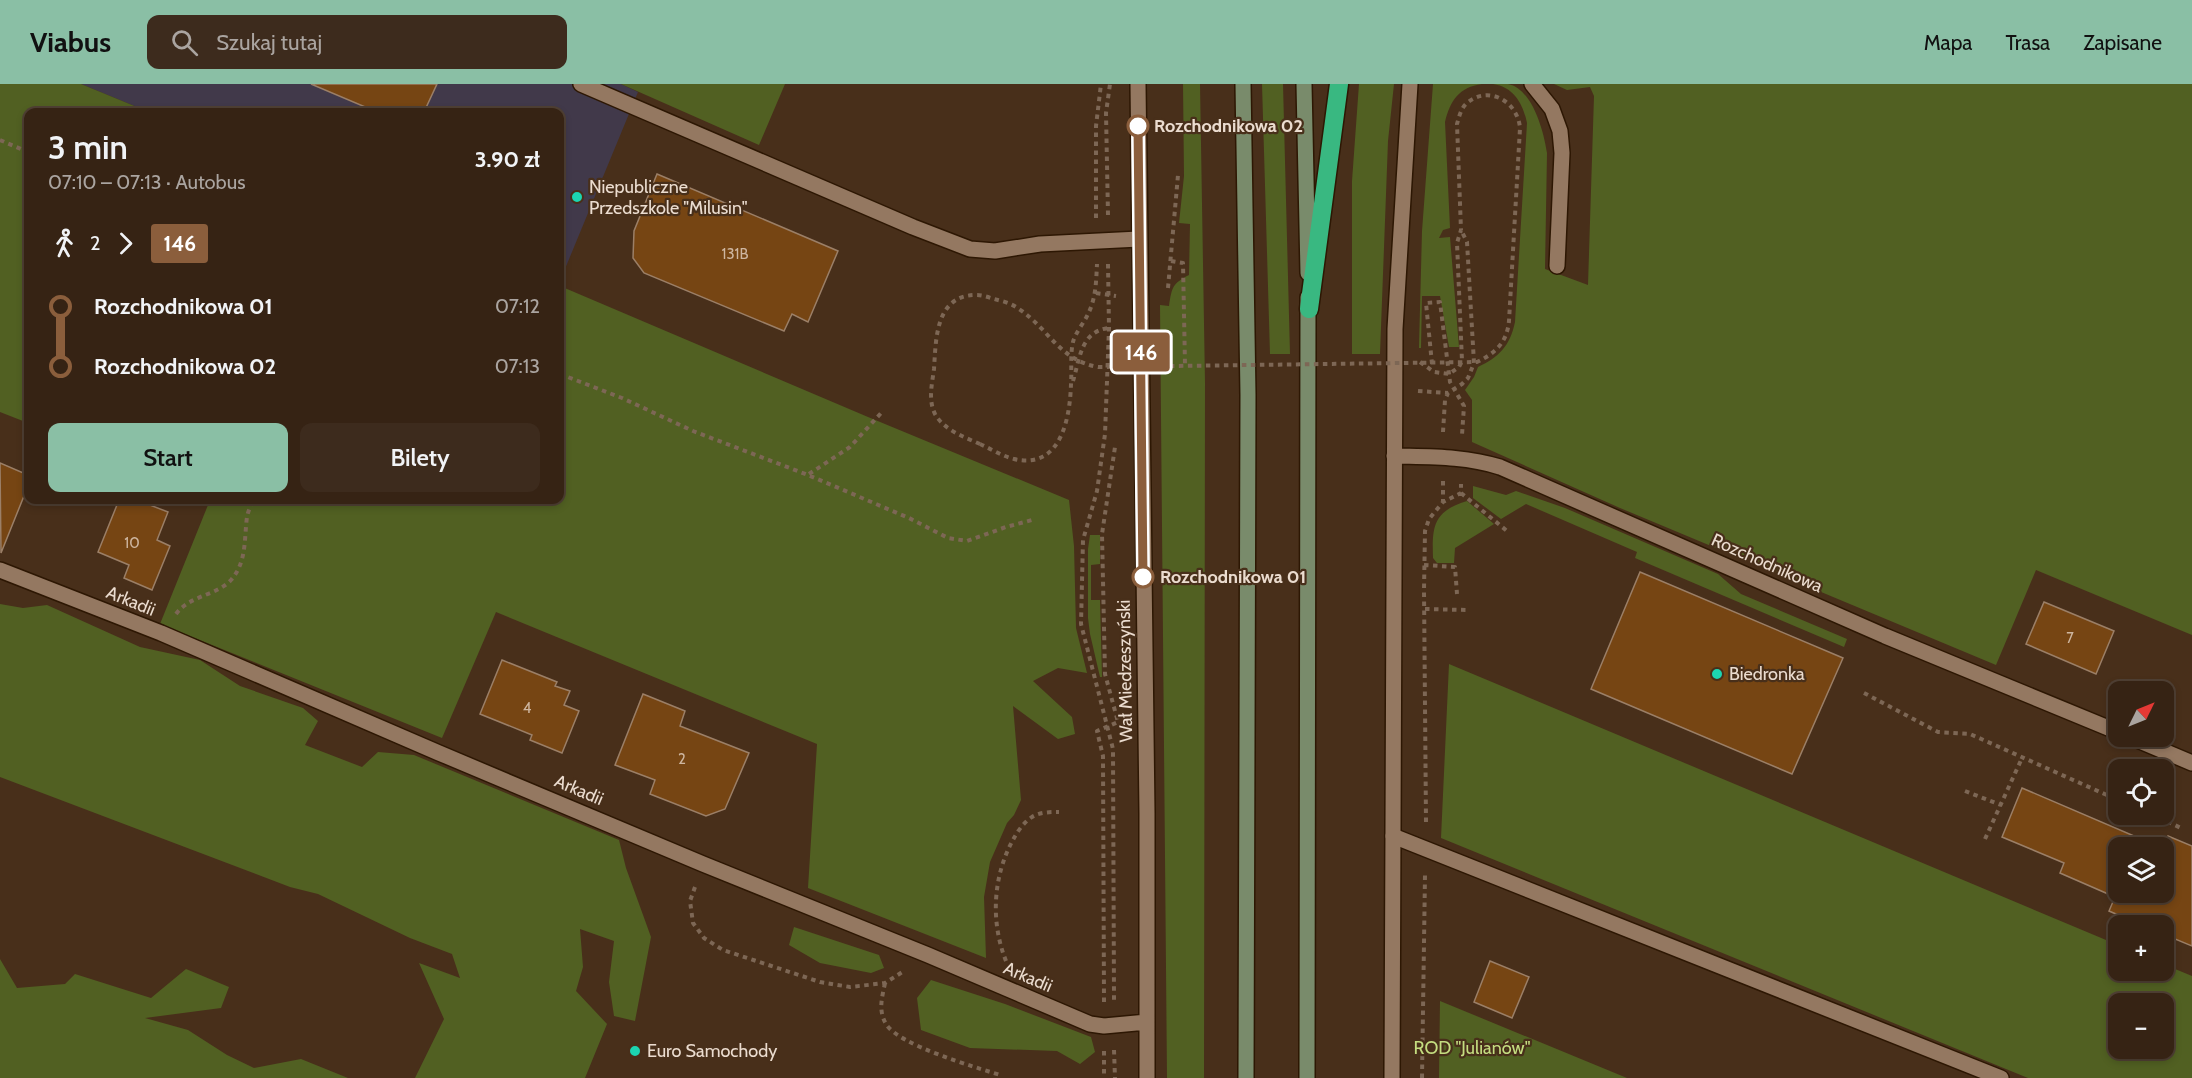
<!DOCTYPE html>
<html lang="pl">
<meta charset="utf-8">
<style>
body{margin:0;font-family:Cabin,sans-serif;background:#3d2b1d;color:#f1f3f6;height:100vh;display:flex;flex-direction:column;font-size:22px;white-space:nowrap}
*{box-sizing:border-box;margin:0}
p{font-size:20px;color:#aaa4a0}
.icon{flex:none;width:33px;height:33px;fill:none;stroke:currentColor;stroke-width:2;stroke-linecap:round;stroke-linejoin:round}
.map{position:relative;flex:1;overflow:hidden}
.drawer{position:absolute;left:24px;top:24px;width:540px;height:396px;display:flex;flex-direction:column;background:#362314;border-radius:12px;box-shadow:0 3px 9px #0003,0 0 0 2px #504034}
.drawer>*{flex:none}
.badge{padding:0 12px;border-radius:4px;font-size:21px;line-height:39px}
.needle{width:39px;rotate:47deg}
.controls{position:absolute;left:2108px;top:597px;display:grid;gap:12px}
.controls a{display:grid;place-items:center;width:66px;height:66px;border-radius:12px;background:#362314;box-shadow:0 3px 9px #0003,0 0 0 2px #504034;font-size:30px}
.map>.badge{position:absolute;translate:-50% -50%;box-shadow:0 0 0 3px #fff}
.legs{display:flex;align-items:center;gap:9px;height:66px;padding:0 24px;font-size:20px}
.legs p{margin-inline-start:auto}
.overview{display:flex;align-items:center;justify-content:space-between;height:102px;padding:0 24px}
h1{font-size:33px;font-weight:600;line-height:45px}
.action{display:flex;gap:12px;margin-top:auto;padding:12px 24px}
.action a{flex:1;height:69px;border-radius:12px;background:#8abfa5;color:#111;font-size:24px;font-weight:600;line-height:69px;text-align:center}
.action a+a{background:#3d2b1d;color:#f1f3f6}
ul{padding:0 24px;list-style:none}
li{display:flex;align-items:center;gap:21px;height:60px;font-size:22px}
li i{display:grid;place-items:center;width:9px;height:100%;margin:0 8px;background:currentColor}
li i::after{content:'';width:15px;height:15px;margin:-8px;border:4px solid;border-radius:50%;background:#362314}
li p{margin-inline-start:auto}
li:first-child i{background:linear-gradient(#0000 50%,currentColor 0)}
li:last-child i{background:linear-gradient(currentColor 50%,#0000 0)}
header{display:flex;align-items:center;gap:36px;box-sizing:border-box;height:84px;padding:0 30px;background:#8abfa5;color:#111}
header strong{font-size:28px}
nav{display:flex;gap:33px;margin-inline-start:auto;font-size:21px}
.search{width:420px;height:54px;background:#3d2b1d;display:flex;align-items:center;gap:15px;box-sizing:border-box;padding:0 21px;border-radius:12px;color:#aaa4a0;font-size:22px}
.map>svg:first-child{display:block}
.education{fill:#41394a}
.green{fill:#516022;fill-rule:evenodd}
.building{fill:#764513;stroke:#9b7f67;stroke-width:1.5}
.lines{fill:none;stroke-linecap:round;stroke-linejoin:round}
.service-casing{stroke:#2d1703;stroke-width:18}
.minor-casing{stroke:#2d1703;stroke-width:18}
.secondary-casing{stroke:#2d1703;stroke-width:18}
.motorway-casing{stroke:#2d1703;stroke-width:21}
.path{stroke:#7d6755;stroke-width:4;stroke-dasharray:4.5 4.5;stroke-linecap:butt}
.service{stroke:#947861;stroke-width:15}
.minor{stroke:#947861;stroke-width:15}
.secondary{stroke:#798b6b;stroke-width:15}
.motorway{stroke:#39b881;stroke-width:18}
.path-bridge{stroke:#7d6755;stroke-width:4;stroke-dasharray:4.5 4.5;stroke-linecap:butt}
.line-1-casing{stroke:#fff;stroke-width:14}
.line-1{stroke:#8b5e3c;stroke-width:9}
.stop-1-dot{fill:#fff;stroke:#8b5e3c;stroke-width:3}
.poi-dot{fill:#1cd5b1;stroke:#482f1a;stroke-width:2}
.labels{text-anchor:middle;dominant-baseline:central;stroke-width:4.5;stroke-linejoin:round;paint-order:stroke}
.number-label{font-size:15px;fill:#ceb6a0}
.stop-label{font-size:18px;font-weight:bold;fill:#ebdccf;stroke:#482f1a;text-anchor:start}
.poi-label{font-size:18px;fill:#ebdccf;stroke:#482f1a;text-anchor:start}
.street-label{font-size:18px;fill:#ebdccf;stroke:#482f1a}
.park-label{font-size:18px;fill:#c4dd80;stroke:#482f1a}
</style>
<header>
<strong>Viabus</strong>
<div class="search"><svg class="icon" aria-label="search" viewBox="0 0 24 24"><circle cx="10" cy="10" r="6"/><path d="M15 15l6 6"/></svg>Szukaj tutaj</div>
<nav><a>Mapa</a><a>Trasa</a><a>Zapisane</a></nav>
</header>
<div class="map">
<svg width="2192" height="994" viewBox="0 0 2192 994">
<rect width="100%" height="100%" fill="#482f1a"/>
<path class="education" d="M 81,0 L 621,0 L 638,8 L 560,197 L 560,28 L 149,28 Z"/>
<path class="green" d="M 0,0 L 81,0 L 149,28 L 28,28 L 28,339 L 0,328 Z
M 621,0 L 785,0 L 759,61 Z
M 1183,0 L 1200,0 L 1205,299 L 1204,994 L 1167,994 L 1160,221 L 1169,222 C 1172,203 1172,200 1189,191 L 1190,140 L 1179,139 L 1184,92 Z
M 1262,0 L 1283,0 L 1290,270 L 1270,270 Z
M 1359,0 L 1394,0 L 1388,57 L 1380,270 L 1352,270 L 1352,97 Z
M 1433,0 L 1482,0 C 1459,3 1450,17 1445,38 L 1450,144 L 1443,146 L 1439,154 L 1450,153 L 1459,263 L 1449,263 L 1440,212 L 1422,212 L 1421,264 L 1419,264 L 1422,147 Z
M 1493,0 C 1498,0 1504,0 1508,0 C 1533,5 1544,49 1547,69 L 1545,185 L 1588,201 L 1594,12 L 1590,3 L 1567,6 L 1554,0 L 2192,0 L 2192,551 L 2036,486 L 1996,581 L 1620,424 L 1472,358 L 1472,316 L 1465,306 L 1474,293 L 1478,283 C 1499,273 1510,262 1515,238 L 1527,39 C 1523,20 1514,3 1493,0 Z
M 560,202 L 868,333 L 1069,416 L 1074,462 L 1076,544 L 1087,589 L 1058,584 L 1033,597 L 1072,633 L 1075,650 L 1058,655 L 1013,622 L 1021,716 L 1014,731 L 1007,739 L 990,778 L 984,813 L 986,874 L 808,804 L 817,660 L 496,528 L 442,654 L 160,540 L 210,416 L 560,416 Z
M 1473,402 L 1506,411 L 1516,407 L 1565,424 L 1718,490 L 1741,510 L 1847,555 L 1844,563 L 1635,474 L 1637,468 L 1526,420 L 1501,435 L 1473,414 Z
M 1467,417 L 1494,440 L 1455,464 L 1454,479 L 1437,479 L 1433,474 C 1432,443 1433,427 1467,417 Z
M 1090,451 L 1100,451 L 1100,480 L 1091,481 L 1091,516 L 1100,516 L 1102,593 L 1100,593 L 1090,550 L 1088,534 L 1088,465 Z
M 0,520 L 23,524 L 47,521 L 140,563 L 200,576 L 240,602 L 303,624 L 318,637 L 305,661 L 362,683 L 378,668 L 414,671 L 619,756 L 626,784 L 651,853 L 635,937 L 614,932 L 609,898 L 614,857 L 580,845 L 583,883 L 576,907 L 607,940 L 585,994 L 415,994 L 444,935 L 419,879 L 460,894 L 452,870 L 410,854 L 318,810 L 290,803 L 0,693 Z
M 1449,580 L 2118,861 L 2118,886 L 2163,886 L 2163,880 L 2192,892 L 2192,994 L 2028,994 L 1441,754 ZM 2118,920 L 2163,920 L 2163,964 L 2118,964 Z
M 794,843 L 879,871 L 884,884 L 871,889 L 820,879 L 789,861 Z
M 0,875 L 17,904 L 65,900 L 75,890 L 151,914 L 186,885 L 229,903 L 221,924 L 145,934 L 188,946 L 227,971 L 254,984 L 301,975 L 348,994 L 0,994 Z
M 931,896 L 1005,920 L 1091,953 L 1095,968 L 1080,980 L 1057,967 L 970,964 L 921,946 L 917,914 Z
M 1440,917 L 1627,994 L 1439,994 Z"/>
<path class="building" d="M 311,0 L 437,0 L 424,28 L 377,28 Z
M 657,90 L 838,167 L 808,238 L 792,230 L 784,247 L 644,189 L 633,174 L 634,147 Z
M 0,379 L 28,391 L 28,402 L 1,469 Z
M 119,416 L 137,416 L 168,428 L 157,456 L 170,462 L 152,506 L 124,494 L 129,481 L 98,468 Z
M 1640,488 L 1843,574 L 1792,690 L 1591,605 Z
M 2044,518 L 2114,547 L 2096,590 L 2026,560 Z
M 502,576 L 557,598 L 555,602 L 570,607 L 564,621 L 579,627 L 562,669 L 530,656 L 532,651 L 480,630 Z
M 643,610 L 685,627 L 680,642 L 749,669 L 725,725 L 706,732 L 650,710 L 655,696 L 615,681 Z
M 2022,704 L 2162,764 L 2118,764 L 2118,808 L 2163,808 L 2162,764 L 2168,752 L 2192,762 L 2192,862 L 2163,850 L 2163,842 L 2144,842 L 2109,827 L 2115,813 L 2060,789 L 2064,779 L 2002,753 Z
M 1490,877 L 1529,893 L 1512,934 L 1474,918 Z"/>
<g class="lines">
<defs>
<path id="service" d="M 581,0 L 913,143 L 970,165 L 995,167 L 1040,160 L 1139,155
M 1532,0 L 1552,25 L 1560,47 L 1562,69 L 1557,182
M 1393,752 L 2001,994"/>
<path id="minor" d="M 1138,0 L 1147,729 L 1147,994
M 1394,372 C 1430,373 1465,372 1500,383 L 1885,552 L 2118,648
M 0,486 L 161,549 L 439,669 L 703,780 L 928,871 L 1090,940 L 1104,942 L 1147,938
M 2128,652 L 2192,679
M 1392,994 L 1395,245 L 1410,0"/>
<path id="secondary" d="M 1243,0 L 1248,311 L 1246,994
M 1304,0 L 1308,189
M 1307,994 L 1308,213"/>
<path id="motorway" d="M 1309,225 L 1339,0"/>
</defs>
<use href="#service" class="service-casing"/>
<use href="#minor" class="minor-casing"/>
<use href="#secondary" class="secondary-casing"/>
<use href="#motorway" class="motorway-casing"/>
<path class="path" d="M 0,56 L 28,68
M 1108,131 L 1106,29 L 1110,0
M 1096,134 L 1096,42 L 1101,0
M 1171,177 L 1183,179 L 1185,281
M 1108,180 L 1109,244 L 1105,350 L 1097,407 L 1083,456 L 1081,540 L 1113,665 L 1114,916
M 1168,204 L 1178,91
M 1096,209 L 1116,212
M 1420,278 L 1434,288 L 1449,290 L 1459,283 L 1462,277 L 1457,159 L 1461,146
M 1432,280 L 1426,219 L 1440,218 L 1450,298 L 1464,322 L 1462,351
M 560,290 L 622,314 L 693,347 L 808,391 L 909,434 L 948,454 L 967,457 L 1006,443 L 1032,436
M 1073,297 C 1080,274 1081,247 1109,244
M 1418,307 L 1448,309
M 1443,348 L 1445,316 L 1448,309 L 1462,300 L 1468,294 L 1474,279 L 1467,158 L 1462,148
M 980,360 C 991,365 1002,372 1014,375 C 1061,386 1070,334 1071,300 C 1072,287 1070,271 1073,258 C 1075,250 1082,241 1086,234 C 1096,216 1096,200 1097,180
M 809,390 L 850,363 L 882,328
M 1443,397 L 1443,417
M 1461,409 L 1507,447
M 1424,481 L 1455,483 L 1457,510
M 1425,525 L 1468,526
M 176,530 C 190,511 216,512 231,496 C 247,478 244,455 247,433 C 248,427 251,421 254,416
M 1864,609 L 1938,648 L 1970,650 L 2118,716
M 1965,707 L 2001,721
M 2151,730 L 2181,744
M 1426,738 L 1424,506 L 1425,447 L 1429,435 L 1443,418 L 1461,409 L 1461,400
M 1985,755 L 2022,674
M 695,803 L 690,817 L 693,839 L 704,854 L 723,866 L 820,898 L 850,903 L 885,899 L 904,887
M 1006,877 C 990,837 993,791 1014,754 C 1018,747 1024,738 1032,733 C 1040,728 1050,728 1059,728
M 885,899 C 882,914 878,926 886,940 C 898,961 975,983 1000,991
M 1104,918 L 1103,672 L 1097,647 L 1118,638 L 1105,590 L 1102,450 L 1115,363
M 1114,966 L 1115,994
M 1104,967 L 1104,994
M 1422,994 L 1425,791"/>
<use href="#service" class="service"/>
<use href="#minor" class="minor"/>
<use href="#secondary" class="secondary"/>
<use href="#motorway" class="motorway"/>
<path class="path-bridge" d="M 980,360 C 964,353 944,346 935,330 C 928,316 932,300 934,285 C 936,256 935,211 976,211 C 982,211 988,213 994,215 C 1002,217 1011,219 1019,225 C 1049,245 1059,276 1098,283 L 1477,278 C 1496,269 1507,258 1509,237 L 1520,44 C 1518,19 1490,0 1467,19 C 1461,24 1459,33 1457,40 L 1461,146"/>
</g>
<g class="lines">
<defs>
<path id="line-1" d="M 1138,42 L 1143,493"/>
</defs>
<use href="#line-1" class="line-1-casing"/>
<use href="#line-1" class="line-1"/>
</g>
<g class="stop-1-dot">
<circle cx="1138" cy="42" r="10"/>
<circle cx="1143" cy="493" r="10"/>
</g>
<g class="poi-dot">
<circle cx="577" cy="113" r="6"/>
<circle cx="1717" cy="590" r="6"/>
<circle cx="635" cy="967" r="6"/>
</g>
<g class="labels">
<g class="number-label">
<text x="735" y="170">131B</text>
<text x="132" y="459">10</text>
<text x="2070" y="554">7</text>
<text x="527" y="624">4</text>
<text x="682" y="675">2</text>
</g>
<g class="stop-label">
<text x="1154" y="42">Rozchodnikowa 02</text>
<text x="1160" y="493">Rozchodnikowa 01</text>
</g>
<g class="poi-label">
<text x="589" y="103">Niepubliczne<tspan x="589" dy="21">Przedszkole "Milusin"</tspan></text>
<text x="1729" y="590">Biedronka</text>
<text x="647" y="967">Euro Samochody</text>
</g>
<g class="street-label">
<text transform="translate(1767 479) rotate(24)">Rozchodnikowa</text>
<text transform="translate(131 517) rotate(22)">Arkadii</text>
<text transform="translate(1125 587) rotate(-91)">Wał Miedzeszyński</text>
<text transform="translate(579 706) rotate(23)">Arkadii</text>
<text transform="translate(1028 893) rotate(23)">Arkadii</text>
</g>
<g class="park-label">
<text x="1472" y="964">ROD "Julianów"</text>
</g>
</g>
</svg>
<div class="controls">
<a><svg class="needle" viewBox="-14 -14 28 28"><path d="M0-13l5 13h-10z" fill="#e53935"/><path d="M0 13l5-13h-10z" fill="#aaa4a0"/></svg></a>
<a><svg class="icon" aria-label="locate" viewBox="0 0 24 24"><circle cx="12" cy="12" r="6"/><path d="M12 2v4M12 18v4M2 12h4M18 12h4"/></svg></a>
<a><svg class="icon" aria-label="layers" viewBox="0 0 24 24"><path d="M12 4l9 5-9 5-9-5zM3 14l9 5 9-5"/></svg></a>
<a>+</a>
<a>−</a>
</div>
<b class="badge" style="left:1141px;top:268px;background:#8b5e3c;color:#fff">146</b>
<section class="drawer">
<div class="overview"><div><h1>3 min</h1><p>07:10 – 07:13 · Autobus</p></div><b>3.90 zł</b></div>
<div class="legs"><svg class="icon" aria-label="walk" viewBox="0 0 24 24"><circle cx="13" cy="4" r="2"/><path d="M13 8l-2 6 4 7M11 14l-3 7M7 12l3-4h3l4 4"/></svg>2<svg class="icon" aria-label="forward" viewBox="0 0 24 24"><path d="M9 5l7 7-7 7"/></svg><b class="badge" style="background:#8b5e3c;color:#fff">146</b></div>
<ul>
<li><i style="color:#8b5e3c"></i><b>Rozchodnikowa 01</b><p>07:12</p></li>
<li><i style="color:#8b5e3c"></i><b>Rozchodnikowa 02</b><p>07:13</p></li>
</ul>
<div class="action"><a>Start</a><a>Bilety</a></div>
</section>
</div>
